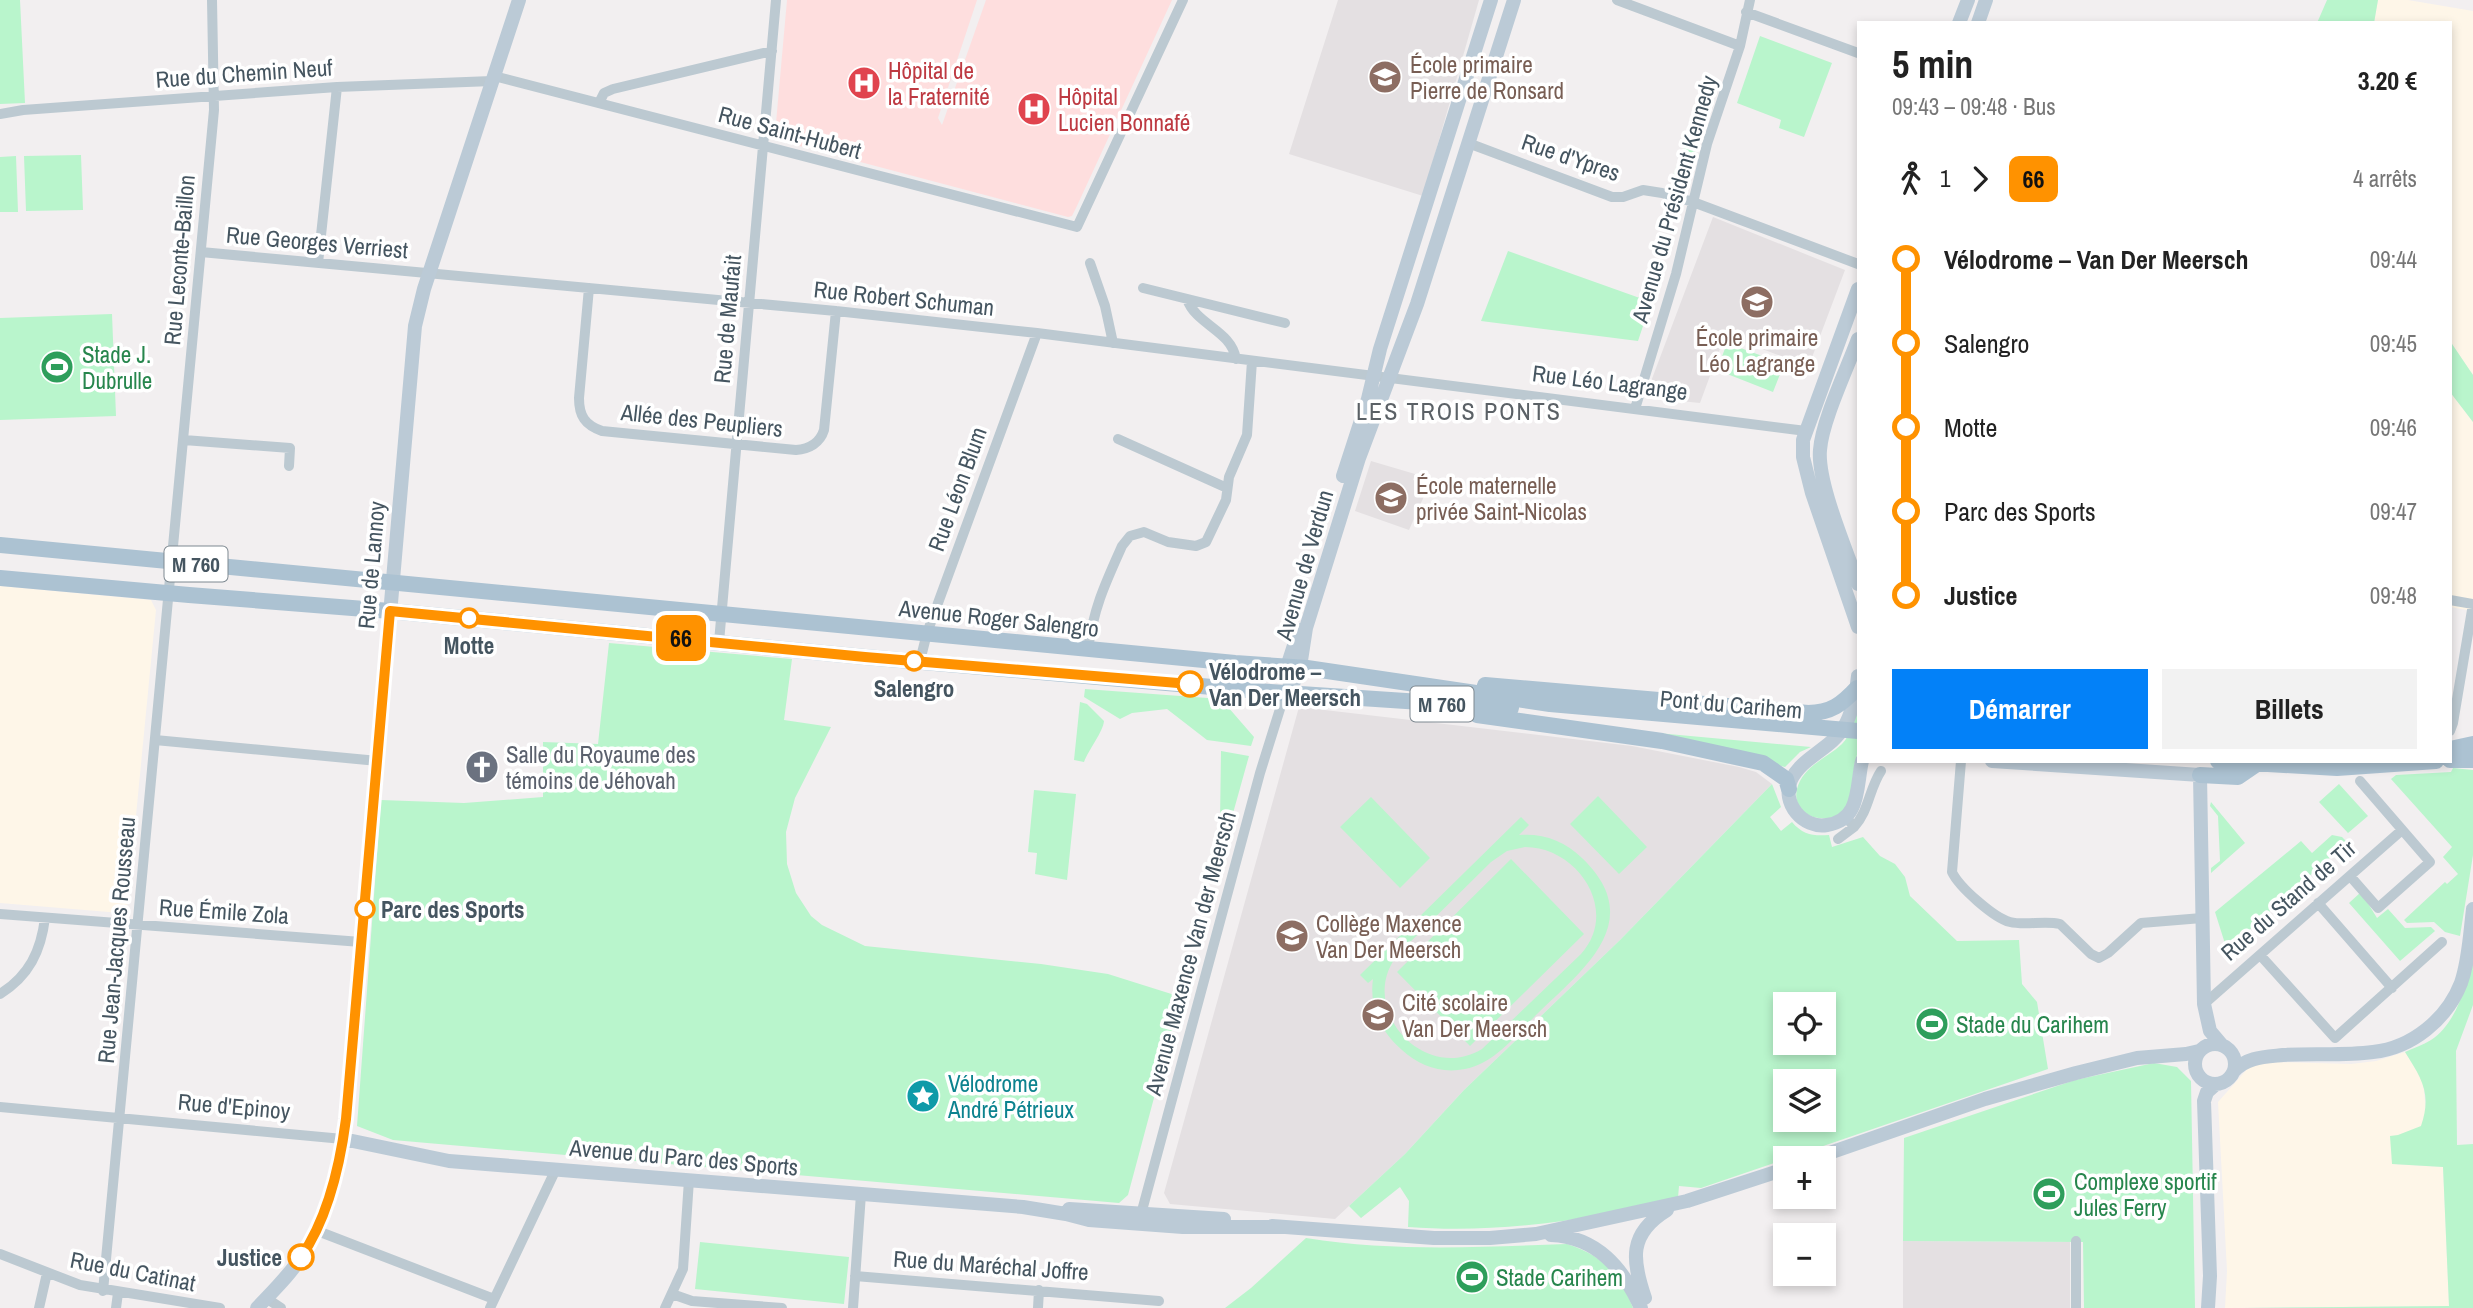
<!DOCTYPE html>
<html lang="fr">
<meta charset="utf-8">
<style>
body{margin:0;font-family:"Archivo Narrow",sans-serif;background:#f2f2f2;color:#222;height:100vh;display:flex;flex-direction:column;font-size:26px;white-space:nowrap}
*{box-sizing:border-box;margin:0}
p{font-size:23px;color:#767676}
.icon{flex:none;width:38px;height:38px;fill:none;stroke:currentColor;stroke-width:2;stroke-linecap:round;stroke-linejoin:round}
.map{position:relative;flex:1;overflow:hidden}
.side{position:absolute;left:1857px;top:21px;width:595px;height:742px;display:flex;flex-direction:column;background:#fff;border-radius:0px;box-shadow:0 4px 10px #0003}
.side>*{flex:none}
.badge{padding:0 14px;border-radius:10px;font-size:24px;line-height:46px}
.buttons{position:absolute;left:1773px;top:992px;display:grid;gap:14px}
.buttons a{display:grid;place-items:center;width:63px;height:63px;border-radius:0px;background:#fff;box-shadow:0 4px 10px #0003;font-size:35px}
.map>.badge{position:absolute;translate:-50% -50%;box-shadow:0 0 0 4px #fff}
.legs{display:flex;align-items:center;gap:10px;height:77px;padding:0 35px;font-size:23px}
.legs p{margin-inline-start:auto}
.summary{display:flex;align-items:center;justify-content:space-between;height:119px;padding:0 35px}
h1{font-size:38px;font-weight:700;line-height:52px}
.action{display:flex;gap:14px;margin-top:auto;padding:14px 35px}
.action a{flex:1;height:80px;border-radius:0px;background:#0381f8;color:#fff;font-size:28px;font-weight:700;line-height:80px;text-align:center}
.action a+a{background:#f2f2f2;color:#222}
ul{padding:0 35px;list-style:none}
li{display:flex;align-items:center;gap:24px;height:84px;font-size:26px}
li i{display:grid;place-items:center;width:10px;height:100%;margin:0 9px;background:currentColor}
li i::after{content:'';width:18px;height:18px;margin:-9px;border:5px solid;border-radius:50%;background:#fff}
li p{margin-inline-start:auto}
li:first-child i{background:linear-gradient(#0000 50%,currentColor 0)}
li:last-child i{background:linear-gradient(currentColor 50%,#0000 0)}
.map>svg:first-child{display:block}
.commercial{fill:#fef6e8}
.education{fill:#e4e0e2}
.medical{fill:#fedede}
.green{fill:#b9f5cc;fill-rule:evenodd}
.lines{fill:none;stroke-linecap:round;stroke-linejoin:round}
.street{stroke:#bcc9d1;stroke-width:10}
.secondary{stroke:#bbcad6;stroke-width:14}
.primary{stroke:#acc2d2;stroke-width:16}
.line-1-casing{stroke:#fff;stroke-width:16}
.line-1{stroke:#ff9200;stroke-width:10}
.stop-1-dot{fill:#fff;stroke:#ff9200;stroke-width:3.5}
.labels{text-anchor:middle;dominant-baseline:central;stroke-width:7;stroke-linejoin:round;paint-order:stroke}
.shield{fill:#fff;stroke:#7d8890;stroke-width:2}
.shield-label{font-size:21px;font-weight:bold;fill:#455560}
.education-label{font-size:23px;fill:#785e54;stroke:#fff;text-anchor:start}
.health-label{font-size:23px;fill:#be3a42;stroke:#fff;text-anchor:start}
.street-label{font-size:23px;fill:#455560;stroke:#fff}
.leisure-label{font-size:23px;fill:#27864d;stroke:#fff;text-anchor:start}
.stop-label{font-size:23px;font-weight:bold;fill:#455560;stroke:#fff}
.worship-label{font-size:23px;fill:#5b616d;stroke:#fff;text-anchor:start}
.culture-label{font-size:23px;fill:#0d838f;stroke:#fff;text-anchor:start}
.neighbourhood-label{font-size:24px;letter-spacing:2px;fill:#5b6166;stroke:#fff}
</style>
<div class="map">
<svg width="2473" height="1308" viewBox="0 0 2473 1308">
<rect width="100%" height="100%" fill="#f2eff0"/>
<path class="commercial" d="M 2378,0 L 2408,0 L 2473,11 L 2473,375 L 2450,341 L 2450,23 L 2374,23 Z
M 2450,392 L 2473,422 L 2473,611 L 2450,607 Z
M 0,586 L 151,600 L 156,610 L 127,908 L 121,913 L 0,903 Z
M 2405,1052 L 2423,1081 L 2426,1112 L 2421,1127 L 2398,1135 L 2392,1164 L 2443,1167 L 2449,1306 L 2225,1308 L 2227,1271 L 2218,1102 L 2250,1066 L 2272,1062 L 2351,1064 L 2376,1061 Z"/>
<path class="education" d="M 1338,0 L 1479,0 L 1423,196 L 1289,154 Z
M 1713,217 L 1845,270 L 1811,360 L 1797,355 L 1794,361 L 1725,335 L 1700,403 L 1661,399 L 1650,384 Z
M 1371,461 L 1415,474 L 1413,480 L 1429,485 L 1409,530 L 1355,511 Z
M 1299,707 L 1632,746 L 1739,767 L 1756,772 L 1772,784 L 1620,940 L 1464,1090 L 1405,1154 L 1335,1219 L 1170,1204 L 1164,1193 Z
M 1903,1241 L 2070,1242 L 2070,1308 L 1903,1308 Z"/>
<path class="medical" d="M 787,0 L 977,0 L 938,118 L 942,125 L 986,0 L 1172,0 L 1076,208 L 1072,216 L 1068,217 L 781,141 L 775,134 Z"/>
<path class="green" d="M 0,0 L 20,0 L 25,103 L 0,104 Z
M 2327,0 L 2378,0 L 2374,23 L 2317,23 Z
M 1760,36 L 1832,63 L 1804,137 L 1779,128 L 1781,120 L 1737,103 Z
M 1700,106 L 1708,110 L 1696,145 L 1687,188 L 1671,181 Z
M 81,155 L 83,210 L 26,211 L 24,156 Z
M 16,156 L 18,212 L 0,212 L 0,157 Z
M 1508,251 L 1651,302 L 1638,341 L 1481,321 Z
M 112,314 L 116,416 L 0,420 L 0,318 Z
M 2450,341 L 2473,375 L 2473,422 L 2450,392 Z
M 1727,343 L 1784,364 L 1773,392 L 1717,370 Z
M 609,643 L 792,659 L 784,720 L 831,727 L 795,798 L 786,832 L 787,864 L 796,893 L 811,916 L 822,925 L 865,946 L 1041,964 L 1108,974 L 1181,997 L 1128,1195 L 1119,1203 L 393,1140 L 357,1126 L 381,800 L 464,803 L 543,797 L 543,742 L 598,744 Z
M 1085,689 L 1221,699 L 1254,737 L 1251,746 L 1207,740 L 1167,709 L 1132,713 L 1120,719 L 1084,697 Z
M 1080,702 L 1087,704 L 1104,721 C 1103,732 1089,749 1084,762 L 1074,760 Z
M 1858,705 C 1858,719 1860,734 1858,748 C 1858,755 1854,762 1854,769 C 1852,781 1854,795 1847,806 C 1833,829 1790,818 1797,789 C 1803,766 1826,759 1842,744 C 1851,735 1856,717 1858,705 Z
M 1636,731 L 1811,747 L 1800,752 L 1785,767 Z
M 1221,751 L 1249,756 L 1230,824 L 1220,822 Z
M 2453,768 L 2473,770 L 2473,855 L 2460,936 L 2445,932 L 2434,922 L 2407,923 L 2404,920 L 2445,882 L 2447,884 L 2458,874 L 2443,857 L 2452,847 L 2391,779 L 2396,775 L 2451,772 Z
M 1772,784 L 1781,807 L 1770,817 L 1781,831 L 1792,822 C 1803,835 1813,836 1829,835 L 1832,847 L 1863,837 L 1880,856 L 1895,864 L 1905,877 L 1910,896 L 1957,941 L 2019,940 L 2022,984 L 2037,1002 L 2048,1069 L 1701,1188 L 1679,1186 L 1678,1198 C 1590,1220 1499,1234 1408,1227 L 1409,1201 L 1400,1187 L 1361,1218 L 1349,1206 L 1405,1154 L 1464,1090 L 1620,940 ZM 1785,1004 L 1824,1004 L 1824,1043 L 1785,1043 ZM 1785,1082 L 1824,1082 L 1824,1120 L 1785,1120 Z
M 2339,784 L 2368,816 L 2348,833 L 2319,802 Z
M 1034,790 L 1076,794 L 1067,880 L 1035,874 L 1037,853 L 1028,852 Z
M 1598,796 L 1647,847 L 1619,874 L 1570,824 Z
M 1371,797 L 1430,858 L 1400,888 L 1340,827 Z
M 2211,802 L 2245,843 L 2211,873 L 2211,868 L 2220,861 L 2218,816 L 2210,806 Z
M 1521,817 L 1529,825 L 1519,835 C 1543,833 1565,841 1582,858 C 1649,922 1581,971 1536,1015 C 1516,1035 1495,1063 1465,1069 C 1442,1074 1419,1066 1402,1050 C 1381,1032 1369,1007 1373,979 L 1368,983 L 1360,975 ZM 1525,847 C 1578,847 1620,911 1581,954 L 1482,1049 C 1423,1085 1353,1005 1400,952 L 1491,862 L 1507,851 Z
M 2332,835 L 2342,837 L 2347,842 L 2227,950 L 2215,912 L 2301,841 L 2312,853 Z
M 1511,859 L 1584,934 L 1470,1046 L 1397,972 Z
M 2361,892 L 2377,918 L 2388,909 L 2405,928 L 2431,927 L 2435,931 L 2400,961 L 2349,903 Z
M 2473,955 L 2473,1005 L 2456,1051 L 2457,1145 L 2473,1144 L 2473,1308 L 2243,1308 L 2449,1306 L 2443,1167 L 2392,1164 L 2390,1136 L 2398,1135 L 2421,1126 C 2432,1094 2422,1079 2405,1052 C 2413,1048 2423,1045 2431,1040 C 2457,1023 2467,984 2473,955 Z
M 2154,1063 L 2177,1067 L 2191,1081 L 2195,1308 L 2084,1308 L 2083,1242 L 1903,1241 L 1904,1138 L 2075,1080 Z
M 1306,1238 C 1393,1252 1480,1247 1567,1244 C 1602,1255 1620,1274 1633,1308 L 1225,1308 L 1251,1288 Z
M 700,1242 L 849,1257 L 844,1304 L 695,1289 Z"/>
<g class="lines">
<path class="street" d="M 1617,0 L 1740,46
M 1746,12 L 1858,53
M 494,76 L 1077,227 L 1183,0
M 599,103 L 604,93 L 613,89 L 772,51
M 0,114 L 23,110 L 337,87 L 492,81
M 1468,143 L 1612,197 L 1623,197 L 1643,190 L 1662,193 L 1693,202 L 1858,264
M 201,252 L 836,311 L 1037,333 L 1806,431
M 318,263 L 337,87
M 1090,263 L 1105,306 L 1113,343
M 589,288 L 579,398 C 579,416 585,425 602,431 L 796,450 C 809,449 820,443 824,430 L 836,311
M 1143,288 L 1285,323
M 1187,299 C 1196,325 1231,330 1236,359
M 1635,409 L 1676,274 L 1707,144 L 1740,46 L 1750,0
M 1118,439 L 1227,488
M 184,440 L 290,448 L 289,466
M 2450,600 L 2473,604
M 719,642 L 776,0
M 1088,649 C 1094,607 1105,584 1122,546 L 1130,536 L 1144,532 L 1168,542 L 1196,546 L 1206,542 L 1226,500 L 1229,477 L 1247,435 L 1252,361
M 920,661 L 927,633 L 1037,333
M 2450,731 L 2453,723 L 2473,604
M 155,740 L 378,761
M 1961,761 L 1952,872 C 1959,887 1994,918 2010,922 C 2026,926 2044,920 2060,924 L 2091,954 L 2099,958 L 2108,953 L 2141,923 L 2202,918
M 1846,817 L 1854,827 C 1869,811 1869,789 1881,771
M 1838,839 L 1854,827
M 2350,876 L 2378,908 L 2430,862 L 2360,781
M 2318,903 L 2392,988
M 0,914 L 361,942
M 2260,955 L 2335,1038 L 2442,942
M 0,994 C 29,976 41,951 45,918
M 2204,1004 L 2402,830
M 0,1107 L 343,1139
M 1140,1218 L 1260,773 L 1285,693
M 315,1230 L 494,1299
M 2076,1241 L 2076,1308
M 0,1254 L 80,1285 L 220,1308
M 855,1276 L 1159,1301
M 103,1291 L 214,110 L 212,0
M 672,1294 L 692,1301 L 782,1308
M 266,1298 L 281,1308
M 39,1308 L 47,1273
M 116,1308 L 118,1293
M 490,1308 L 556,1169
M 665,1308 L 683,1269 L 689,1180
M 853,1308 L 861,1194
M 1038,1308 L 1039,1290"/>
<path class="secondary" d="M 1959,23 L 1968,0
M 1978,23 L 1986,0
M 1858,289 L 1803,440 L 1803,457 L 1812,493 L 1858,627
M 1858,339 C 1847,369 1822,421 1820,450 C 1817,483 1847,551 1858,584
M 1343,476 L 1368,399 L 1380,349 L 1491,0
M 1858,676 C 1856,694 1853,712 1844,727 C 1831,749 1802,757 1791,780 C 1781,803 1803,829 1827,825 C 1861,820 1856,787 1862,761
M 1286,677 L 1287,667 L 1299,630
M 1285,693 L 1295,680 L 1300,667 L 1306,628 L 1359,458 L 1417,304 L 1514,0
M 1992,761 L 2200,775 L 2204,1004 L 2210,1031 L 2221,1044
M2195 1064a20 20 0 1 1 40 0a20 20 0 1 1-40 0Z
M 2234,1071 C 2247,1057 2264,1057 2283,1055 C 2313,1053 2343,1056 2373,1052 C 2412,1048 2447,1019 2461,983 C 2469,960 2470,933 2473,909
M 343,1139 L 449,1161 L 1023,1207 L 1066,1214 L 1089,1220 L 1183,1227 L 1278,1227
M 1815,1158 L 1985,1099 L 2076,1073 L 2137,1058 L 2186,1054 L 2199,1051
M 1069,1209 L 1224,1219
M 1272,1226 L 1434,1238 L 1490,1238 L 1536,1234 L 1687,1201 L 1785,1169
M 1551,1235 C 1597,1237 1623,1268 1641,1308
M 1645,1298 C 1632,1260 1628,1234 1667,1210
M 257,1308 C 273,1291 291,1274 303,1254 C 330,1212 341,1158 347,1110 L 415,326 L 424,289 L 519,0
M 2208,1308 L 2210,1276 L 2204,1101 L 2207,1092 L 2216,1084"/>
<path class="primary" d="M 0,545 L 1235,663 L 1307,668 L 1550,704 L 1858,731
M 0,578 L 189,595 L 390,611 L 865,657 L 1270,692 L 1511,708
M 1485,685 L 1808,713 C 1831,713 1842,704 1857,688
M 1477,715 L 1662,741 L 1763,763 L 1786,779 L 1789,789
M 2450,749 L 2473,744
M 2450,760 L 2473,760
M 2218,761 L 2337,768 L 2436,761
M 2200,775 L 2238,777 L 2257,764"/>
</g>
<g class="lines">
<defs>
<path id="line-1" d="M 301,1257 C 328,1218 340,1165 346,1119 L 390,611 L 865,657 L 1190,684"/>
</defs>
<use href="#line-1" class="line-1-casing"/>
<use href="#line-1" class="line-1"/>
</g>
<defs>
<symbol id="school-disc" viewBox="-11 -11 22 22"><circle r="9.5" fill="#8d6e63" stroke="#fff"/><path d="M0-5L7-2L0 1L-7-2ZM-4 1L0 2.5L4 1V4Q0 6-4 4Z" fill="#fff"/></symbol>
<symbol id="hospital-disc" viewBox="-11 -11 22 22"><circle r="9.5" fill="#e0444e" stroke="#fff"/><path d="M-5-5h3v3.5h4V-5h3V5h-3V1.5h-4V5h-3Z" fill="#fff"/></symbol>
<symbol id="stadium-disc" viewBox="-11 -11 22 22"><circle r="9.5" fill="#2e9e5b" stroke="#fff"/><path d="M0-5a6.5 5 0 1 0 0 10a6.5 5 0 1 0 0-10ZM-3.5-1.8h7v3.6h-7Z" fill="#fff"/></symbol>
<symbol id="church-disc" viewBox="-11 -11 22 22"><circle r="9.5" fill="#6b7280" stroke="#fff"/><path d="M-1.2-6h2.4v3.5h3.3v2.4h-3.3V6h-2.4V-.1h-3.3v-2.4h3.3Z" fill="#fff"/></symbol>
<symbol id="sight-disc" viewBox="-11 -11 22 22"><circle r="9.5" fill="#0f9aa8" stroke="#fff"/><path d="M0-6L1.8-2.2L6-1.7L2.9 1.2L3.7 5.4L0 3.3L-3.7 5.4L-2.9 1.2L-6-1.7L-1.8-2.2Z" fill="#fff"/></symbol>
</defs>
<g fill-rule="evenodd">
<use href="#school-disc" x="1366" y="58" width="38" height="38"/>
<use href="#hospital-disc" x="845" y="64" width="38" height="38"/>
<use href="#hospital-disc" x="1015" y="90" width="38" height="38"/>
<use href="#school-disc" x="1738" y="283" width="38" height="38"/>
<use href="#stadium-disc" x="38" y="348" width="38" height="38"/>
<use href="#school-disc" x="1372" y="479" width="38" height="38"/>
<use href="#church-disc" x="463" y="748" width="38" height="38"/>
<use href="#school-disc" x="1273" y="917" width="38" height="38"/>
<use href="#school-disc" x="1359" y="996" width="38" height="38"/>
<use href="#stadium-disc" x="1913" y="1005" width="38" height="38"/>
<use href="#sight-disc" x="904" y="1077" width="38" height="38"/>
<use href="#stadium-disc" x="2030" y="1175" width="38" height="38"/>
<use href="#stadium-disc" x="1453" y="1258" width="38" height="38"/>
</g>
<g class="stop-1-dot">
<circle cx="469" cy="618" r="9"/>
<circle cx="914" cy="661" r="9"/>
<circle cx="1190" cy="684" r="12"/>
<circle cx="365" cy="909" r="9"/>
<circle cx="301" cy="1257" r="12"/>
</g>
<g class="labels">
<g class="shield">
<rect x="164.5" y="546.5" width="63" height="35" rx="5"/>
<rect x="1410.5" y="686.5" width="63" height="35" rx="5"/>
</g>
<g class="shield-label">
<text x="196" y="564">M 760</text>
<text x="1442" y="704">M 760</text>
</g>
<g class="education-label">
<text x="1410" y="64">École primaire<tspan x="1410" dy="26">Pierre de Ronsard</tspan></text>
<text x="1757" y="337" text-anchor="middle">École primaire<tspan x="1757" dy="26">Léo Lagrange</tspan></text>
<text x="1416" y="485">École maternelle<tspan x="1416" dy="26">privée Saint-Nicolas</tspan></text>
<text x="1316" y="923">Collège Maxence<tspan x="1316" dy="26">Van Der Meersch</tspan></text>
<text x="1402" y="1002">Cité scolaire<tspan x="1402" dy="26">Van Der Meersch</tspan></text>
</g>
<g class="health-label">
<text x="888" y="70">Hôpital de<tspan x="888" dy="26">la Fraternité</tspan></text>
<text x="1058" y="96">Hôpital<tspan x="1058" dy="26">Lucien Bonnafé</tspan></text>
</g>
<g class="street-label">
<text transform="translate(244 73) rotate(-4)">Rue du Chemin Neuf</text>
<text transform="translate(790 132) rotate(15)">Rue Saint-Hubert</text>
<text transform="translate(1571 157) rotate(19)">Rue d'Ypres</text>
<text transform="translate(1674 199) rotate(-74)">Avenue du Président Kennedy</text>
<text transform="translate(317 242) rotate(5)">Rue Georges Verriest</text>
<text transform="translate(179 260) rotate(-85)">Rue Leconte-Baillon</text>
<text transform="translate(904 298) rotate(6)">Rue Robert Schuman</text>
<text transform="translate(727 319) rotate(-85)">Rue de Maufait</text>
<text transform="translate(1610 382) rotate(7)">Rue Léo Lagrange</text>
<text transform="translate(702 420) rotate(6)">Allée des Peupliers</text>
<text transform="translate(957 489) rotate(-70)">Rue Léon Blum</text>
<text transform="translate(371 565) rotate(-85)">Rue de Lannoy</text>
<text transform="translate(1304 565) rotate(-74)">Avenue de Verdun</text>
<text transform="translate(999 618) rotate(6)">Avenue Roger Salengro</text>
<text transform="translate(1731 704) rotate(5)">Pont du Carihem</text>
<text transform="translate(2288 900) rotate(-41)">Rue du Stand de Tir</text>
<text transform="translate(224 911) rotate(4)">Rue Émile Zola</text>
<text transform="translate(116 940) rotate(-85)">Rue Jean-Jacques Rousseau</text>
<text transform="translate(1190 953) rotate(-75)">Avenue Maxence Van der Meersch</text>
<text transform="translate(234 1106) rotate(5)">Rue d'Epinoy</text>
<text transform="translate(684 1157) rotate(5)">Avenue du Parc des Sports</text>
<text transform="translate(991 1265) rotate(4)">Rue du Maréchal Joffre</text>
<text transform="translate(133 1271) rotate(11)">Rue du Catinat</text>
</g>
<g class="leisure-label">
<text x="82" y="354">Stade J.<tspan x="82" dy="26">Dubrulle</tspan></text>
<text x="1956" y="1024">Stade du Carihem</text>
<text x="2074" y="1181">Complexe sportif<tspan x="2074" dy="26">Jules Ferry</tspan></text>
<text x="1496" y="1277">Stade Carihem</text>
</g>
<g class="stop-label">
<text x="469" y="645">Motte</text>
<text x="1209" y="671" text-anchor="start">Vélodrome –<tspan x="1209" dy="26">Van Der Meersch</tspan></text>
<text x="914" y="688">Salengro</text>
<text x="381" y="909" text-anchor="start">Parc des Sports</text>
<text x="282" y="1257" text-anchor="end">Justice</text>
</g>
<g class="worship-label">
<text x="506" y="754">Salle du Royaume des<tspan x="506" dy="26">témoins de Jéhovah</tspan></text>
</g>
<g class="culture-label">
<text x="948" y="1083">Vélodrome<tspan x="948" dy="26">André Pétrieux</tspan></text>
</g>
<g class="neighbourhood-label">
<text x="1459" y="411">LES TROIS PONTS</text>
</g>
</g>
</svg>
<div class="buttons">
<a><svg class="icon" aria-label="locate" viewBox="0 0 24 24"><circle cx="12" cy="12" r="6"/><path d="M12 2v4M12 18v4M2 12h4M18 12h4"/></svg></a>
<a><svg class="icon" aria-label="layers" viewBox="0 0 24 24"><path d="M12 4l9 5-9 5-9-5zM3 14l9 5 9-5"/></svg></a>
<a>+</a>
<a>−</a>
</div>
<b class="badge" style="left:681px;top:638px;background:#ff9200;color:#111">66</b>
<section class="side">
<div class="summary"><div><h1>5 min</h1><p>09:43 – 09:48 · Bus</p></div><b>3.20 €</b></div>
<div class="legs"><svg class="icon" aria-label="walk" viewBox="0 0 24 24"><circle cx="13" cy="4" r="2"/><path d="M13 8l-2 6 4 7M11 14l-3 7M7 12l3-4h3l4 4"/></svg>1<svg class="icon" aria-label="forward" viewBox="0 0 24 24"><path d="M9 5l7 7-7 7"/></svg><b class="badge" style="background:#ff9200;color:#111">66</b><p>4 arrêts</p></div>
<ul>
<li><i style="color:#ff9200"></i><b>Vélodrome – Van Der Meersch</b><p>09:44</p></li>
<li><i style="color:#ff9200"></i><span>Salengro</span><p>09:45</p></li>
<li><i style="color:#ff9200"></i><span>Motte</span><p>09:46</p></li>
<li><i style="color:#ff9200"></i><span>Parc des Sports</span><p>09:47</p></li>
<li><i style="color:#ff9200"></i><b>Justice</b><p>09:48</p></li>
</ul>
<div class="action"><a>Démarrer</a><a>Billets</a></div>
</section>
</div>
